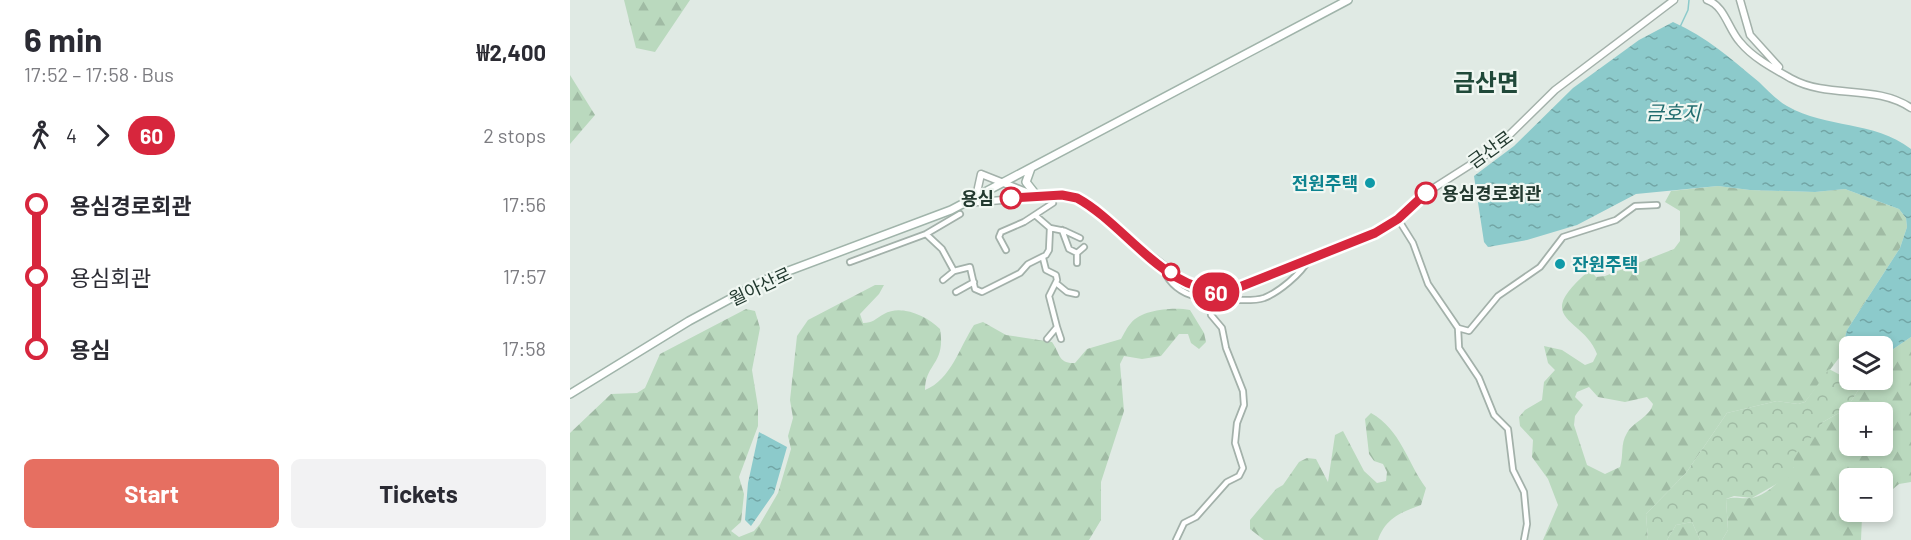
<!DOCTYPE html>
<meta charset="utf-8">
<style>
body{margin:0;font-family:Barlow,"Noto Sans KR",sans-serif;background:#f2f2f3;color:#2b2b33;height:100vh;display:flex;flex-direction:column;font-size:22px;white-space:nowrap}
*{box-sizing:border-box;margin:0}
p{font-size:20px;color:#7c7c81}
.icon{flex:none;width:33px;height:33px;fill:none;stroke:currentColor;stroke-width:2;stroke-linecap:round;stroke-linejoin:round}
.map{position:relative;flex:1;overflow:hidden}
.sheet{display:flex;flex-direction:column;background:#fff;width:570px}
.sheet>*{flex:none}
.badge{padding:0 12px;border-radius:20px;font-size:21px;line-height:39px}
.buttons{position:absolute;left:1269px;top:336px;display:grid;gap:12px}
.buttons a{display:grid;place-items:center;width:54px;height:54px;border-radius:9px;background:#fff;box-shadow:0 3px 9px #0003;font-size:30px}
.map>.badge{position:absolute;translate:-50% -50%;box-shadow:0 0 0 3px #fff}
.legs{display:flex;align-items:center;gap:9px;height:66px;padding:0 24px;font-size:20px}
.legs p{margin-inline-start:auto}
.head{display:flex;align-items:center;justify-content:space-between;height:102px;padding:0 24px}
h1{font-size:33px;font-weight:700;line-height:45px}
.primary-button{display:flex;gap:12px;margin-top:auto;padding:12px 24px}
.primary-button a{flex:1;height:69px;border-radius:9px;background:#e66f61;color:#fff;font-size:24px;font-weight:700;line-height:69px;text-align:center}
.primary-button a+a{background:#f2f2f3;color:#2b2b33}
ul{padding:0 24px;list-style:none}
li{display:flex;align-items:center;gap:21px;height:72px;font-size:22px}
li i{display:grid;place-items:center;width:9px;height:100%;margin:0 8px;background:currentColor}
li i::after{content:'';width:15px;height:15px;margin:-8px;border:4px solid;border-radius:50%;background:#fff}
li p{margin-inline-start:auto}
li:first-child i{background:linear-gradient(#0000 50%,currentColor 0)}
li:last-child i{background:linear-gradient(currentColor 50%,#0000 0)}
main{display:flex;flex:1;min-height:0}
.map>svg:first-child{display:block}
.forest{fill:url(#forest-firs);fill-rule:evenodd}
.park{fill:url(#park-crowns)}
.water{fill:url(#water-ripples)}
.lines{fill:none;stroke-linecap:round;stroke-linejoin:round}
.stream{stroke:#8ccacb;stroke-width:1.5}
.minor-casing{stroke:#a3b1aa;stroke-width:8}
.tertiary-casing{stroke:#a3b1aa;stroke-width:9}
.secondary-casing{stroke:#a0b4aa;stroke-width:10}
.minor{stroke:#fff;stroke-width:4.5}
.tertiary{stroke:#fff;stroke-width:6}
.secondary{stroke:#fff;stroke-width:7}
.line-1-casing{stroke:#fff;stroke-width:14}
.line-1{stroke:#d7263d;stroke-width:9}
.culture-dot{fill:#0f9aa8;stroke:#f0f7f2;stroke-width:2}
.stop-1-dot{fill:#fff;stroke:#d7263d;stroke-width:3}
.labels{text-anchor:middle;dominant-baseline:central;stroke-width:4.5;stroke-linejoin:round;paint-order:stroke}
.street-label{font-size:18px;fill:#22392f;stroke:#f0f7f2}
.culture-label{font-size:18px;font-weight:bold;fill:#0d838f;stroke:#f0f7f2;text-anchor:end}
.stop-label{font-size:18px;font-weight:bold;fill:#22392f;stroke:#f0f7f2;text-anchor:start}
.water-label{font-size:20px;font-style:italic;fill:#216d6f;stroke:#f0f7f2}
.district-label{font-size:24px;font-weight:bold;fill:#204939;stroke:#f0f7f2}
</style>
<main>
<section class="sheet">
<div class="head"><div><h1>6 min</h1><p>17:52 – 17:58 · Bus</p></div><b>₩2,400</b></div>
<div class="legs"><svg class="icon" aria-label="walk" viewBox="0 0 24 24"><circle cx="13" cy="4" r="2"/><path d="M13 8l-2 6 4 7M11 14l-3 7M7 12l3-4h3l4 4"/></svg>4<svg class="icon" aria-label="forward" viewBox="0 0 24 24"><path d="M9 5l7 7-7 7"/></svg><b class="badge" style="background:#d7263d;color:#fff">60</b><p>2 stops</p></div>
<ul>
<li><i style="color:#d7263d"></i><b>용심경로회관</b><p>17:56</p></li>
<li><i style="color:#d7263d"></i><span>용심회관</span><p>17:57</p></li>
<li><i style="color:#d7263d"></i><b>용심</b><p>17:58</p></li>
</ul>
<div class="primary-button"><a>Start</a><a>Tickets</a></div>
</section>
<div class="map">
<svg width="1341" height="540" viewBox="0 0 1341 540">
<defs>
<pattern id="forest-firs" width="22" height="20" patternUnits="userSpaceOnUse" patternTransform="scale(1.5)"><rect width="22" height="20" fill="#bad9be"/><path d="M5 1l3.5 6h-7zM16 11l3.5 6h-7z" fill="#a0bba4"/></pattern>
<pattern id="park-crowns" width="20" height="18" patternUnits="userSpaceOnUse" patternTransform="scale(1.5)"><rect width="20" height="18" fill="#bad9be"/><path d="M2 6a3 3 0 1 1 6 0M12 15a3 3 0 1 1 6 0" fill="none" stroke="#a0bba4"/></pattern>
<pattern id="water-ripples" width="26" height="14" patternUnits="userSpaceOnUse" patternTransform="scale(1.5)"><rect width="26" height="14" fill="#8ccacb"/><path d="M2 4q2-2 4 0t4 0M15 11q2-2 4 0t4 0" fill="none" stroke="#72a5a5"/></pattern>
</defs>
<rect width="100%" height="100%" fill="#e0eae4"/>
<path class="forest" d="M 54,0 L 120,0 L 85,52 L 66,48 Z
M 0,75 L 25,115 L 0,144 Z
M 1148,186 L 1180,190 L 1245,192 L 1275,189 L 1329,209 L 1336,218 L 1337,227 L 1330,248 L 1277,330 L 1269,358 L 1235,402 L 1228,404 L 1207,401 L 1157,413 L 1116,473 L 1076,514 L 1078,540 L 973,540 L 988,505 L 978,479 L 962,457 L 963,440 L 950,426 L 949,417 L 955,410 L 972,400 L 974,382 L 985,370 L 978,363 L 974,346 L 992,350 L 1015,365 L 1023,362 L 1027,354 C 1013,316 960,321 1020,270 L 1026,277 L 1035,276 L 1104,249 L 1110,241 L 1110,211 L 1095,202 L 1101,191 ZM 1019,387 L 1028,397 L 1055,402 L 1077,397 L 1083,404 C 1080,417 1064,421 1057,433 C 1050,444 1054,455 1050,467 L 1035,474 L 1017,465 L 1004,425 L 1005,416 L 1013,405 L 1005,397 L 1007,392 Z
M 305,285 L 314,285 L 309,294 L 290,314 L 293,323 C 303,323 305,319 314,314 C 331,304 357,316 370,329 C 376,365 355,363 355,390 C 381,380 390,346 404,325 L 413,322 L 436,335 L 482,342 C 490,353 488,364 505,363 L 517,349 L 551,339 C 554,334 557,327 561,323 C 573,309 604,307 620,310 L 634,333 L 636,342 L 629,349 L 621,343 L 618,334 L 609,334 L 591,356 L 572,359 L 554,356 L 550,364 L 554,411 L 531,482 L 531,520 L 519,540 L 0,540 L 0,433 L 41,394 L 67,393 L 75,388 L 90,354 L 176,309 L 185,311 L 190,328 L 182,370 L 188,407 L 188,426 L 169,477 L 174,494 L 171,522 L 161,531 L 169,537 L 184,531 L 190,524 L 208,493 L 221,449 L 218,436 L 223,418 L 220,400 L 227,336 L 238,320 Z
M 1341,337 L 1341,482 L 1329,484 L 1313,497 L 1312,478 L 1280,478 L 1280,512 L 1295,512 L 1292,517 L 1291,540 L 1152,540 L 1158,530 L 1156,499 C 1165,496 1170,499 1180,498 C 1196,497 1213,477 1224,467 L 1223,454 L 1245,433 L 1253,422 L 1276,409 L 1291,386 L 1299,380 L 1312,380 L 1313,356 ZM 1280,412 L 1312,412 L 1312,446 L 1280,446 Z
M 801,413 C 831,430 837,462 856,488 L 851,505 C 831,512 815,519 808,540 L 694,540 L 680,529 L 680,520 L 706,489 L 713,485 L 729,462 L 737,458 L 746,459 L 758,482 L 765,435 L 773,431 L 794,471 L 807,483 L 816,481 L 817,472 L 813,464 L 804,461 L 799,454 L 795,419 Z
M 1122,522 L 1130,540 L 1097,540 L 1106,525 Z"/>
<path class="park" d="M 1259,369 L 1291,386 L 1276,409 L 1253,422 L 1246,433 L 1224,454 L 1224,467 L 1219,477 L 1182,498 L 1164,496 L 1156,499 L 1158,530 L 1152,540 L 1130,540 L 1122,522 L 1106,525 L 1097,540 L 1078,540 L 1076,514 L 1116,473 L 1157,413 L 1207,401 L 1228,404 L 1235,402 Z"/>
<path class="water" d="M 1103,22 C 1137,37 1161,59 1189,82 C 1197,90 1207,100 1217,106 C 1257,129 1303,120 1341,149 L 1341,337 L 1313,356 L 1312,346 L 1280,346 L 1279,368 L 1269,358 L 1277,330 L 1330,248 L 1337,227 L 1336,218 L 1329,209 L 1275,189 L 1245,192 L 1180,190 L 1148,186 L 1066,194 L 1007,225 L 957,240 L 918,247 L 914,242 L 904,176 L 944,146 L 1003,88 L 1069,40 Z
M 189,432 L 217,447 L 204,493 L 181,526 L 175,520 L 178,483 Z"/>
<g class="lines">
<path class="stream" d="M 1110,27 L 1118,10 L 1119,0"/>
<defs>
<path id="minor" d="M 828,219 L 843,243 L 858,284 L 888,328 L 899,331 L 928,296 L 970,267 L 993,237 L 1046,220 L 1065,206 L 1087,205
M 480,228 L 495,231 L 510,238
M 492,230 L 499,249 L 507,253 L 514,247
M 356,234 L 372,249 L 384,271 L 400,267 L 405,289 L 412,292 L 450,273 L 458,264 L 476,255 L 479,250 L 480,228 L 465,215
M 436,250 L 429,237 L 431,232 L 454,222 L 483,203
M 473,258 L 476,270 L 486,275 L 487,280 L 479,296 L 487,327 L 477,339
M 280,262 L 356,234 L 390,214
M 507,263 L 507,253
M 592,265 C 602,298 636,301 665,300 C 674,300 685,301 694,298 C 709,292 731,274 739,259
M 373,280 L 384,271
M 486,283 L 497,292 L 506,294
M 386,292 L 404,282
M 487,327 L 491,339
M 888,328 L 889,348 L 909,378 L 924,415 L 938,429 L 943,470 L 954,492 L 957,524 L 954,540
M 606,540 L 614,523 L 626,517 L 657,482 L 669,476 L 673,468 L 665,443 L 667,423 L 674,405 L 673,391 L 656,348 L 652,328 L 641,315 L 640,300"/>
<path id="tertiary" d="M 1137,0 C 1155,6 1158,29 1170,42 C 1183,58 1204,69 1222,79 C 1259,99 1306,84 1341,108
M 1170,0 L 1180,35 L 1209,67
M 406,197 L 411,174 L 464,195
M 396,203 L 492,195 L 507,198 L 610,278 C 628,288 640,292 661,290 L 815,227 L 856,193 L 925,149 L 985,90 L 1104,0"/>
<path id="secondary" d="M 461,168 L 456,182 L 467,196
M 0,394 L 119,321 L 197,279 L 381,210 L 778,0"/>
</defs>
<use href="#minor" class="minor-casing"/>
<use href="#tertiary" class="tertiary-casing"/>
<use href="#secondary" class="secondary-casing"/>
<use href="#minor" class="minor"/>
<use href="#tertiary" class="tertiary"/>
<use href="#secondary" class="secondary"/>
</g>
<g class="lines">
<defs>
<path id="line-1" d="M 441,198 L 492,195 L 507,198 C 558,226 597,298 662,290 L 805,233 L 828,219 L 856,193"/>
</defs>
<use href="#line-1" class="line-1-casing"/>
<use href="#line-1" class="line-1"/>
</g>
<g class="culture-dot">
<circle cx="800" cy="183" r="6"/>
<circle cx="990" cy="264" r="6"/>
</g>
<g class="stop-1-dot">
<circle cx="856" cy="193" r="10"/>
<circle cx="441" cy="198" r="10"/>
<circle cx="601" cy="272" r="8"/>
</g>
<g class="labels">
<g class="street-label">
<text transform="translate(920 149) rotate(-36)">금산로</text>
<text transform="translate(190 286) rotate(-25)">월아산로</text>
</g>
<g class="culture-label">
<text x="788" y="183">전원주택</text>
<text x="1002" y="264" text-anchor="start">잔원주택</text>
</g>
<g class="stop-label">
<text x="872" y="193">용심경로회관</text>
<text x="424" y="198" text-anchor="end">용심</text>
</g>
<g class="water-label">
<text x="1103" y="112">금호지</text>
</g>
<g class="district-label">
<text x="916" y="81">금산면</text>
</g>
</g>
</svg>
<div class="buttons">
<a><svg class="icon" aria-label="layers" viewBox="0 0 24 24"><path d="M12 4l9 5-9 5-9-5zM3 14l9 5 9-5"/></svg></a>
<a>+</a>
<a>−</a>
</div>
<b class="badge" style="left:646px;top:292px;background:#d7263d;color:#fff">60</b>
</div>
</main>
